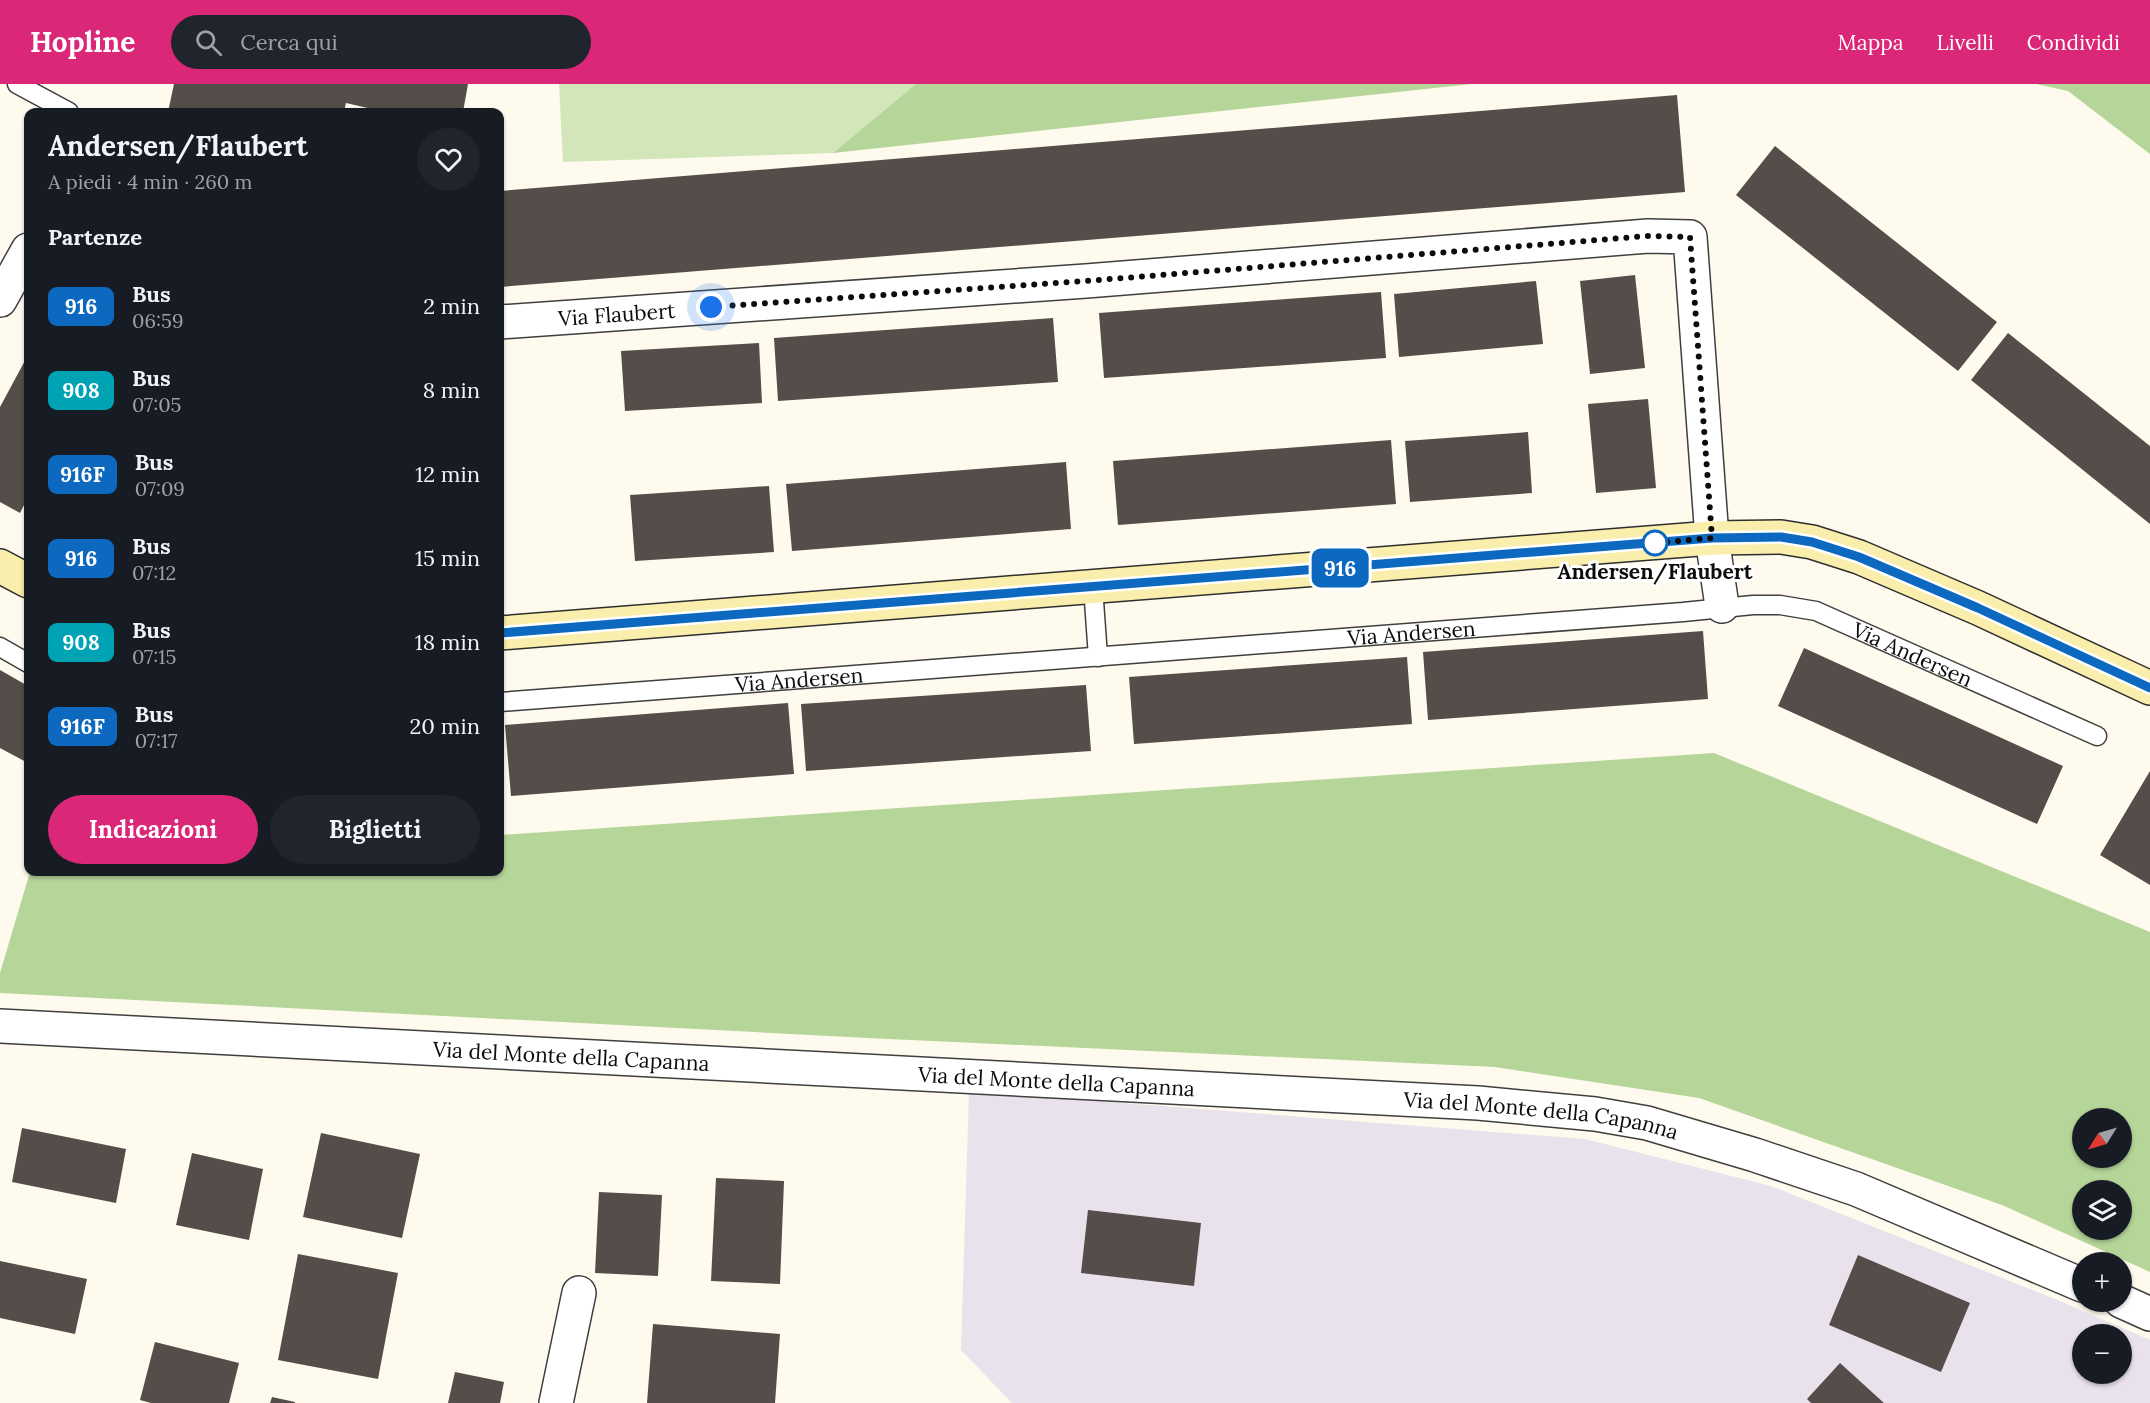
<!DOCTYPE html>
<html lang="it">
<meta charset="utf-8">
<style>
body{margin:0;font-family:Lora,serif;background:#20242c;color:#f1f3f6;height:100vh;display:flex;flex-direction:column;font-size:22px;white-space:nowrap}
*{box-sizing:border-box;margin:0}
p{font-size:20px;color:#9ea1a6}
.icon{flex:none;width:33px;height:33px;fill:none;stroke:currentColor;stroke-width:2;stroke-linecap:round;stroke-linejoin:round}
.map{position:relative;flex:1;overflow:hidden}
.sheet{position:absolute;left:24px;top:24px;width:480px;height:768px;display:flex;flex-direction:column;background:#171b24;border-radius:12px;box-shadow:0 2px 4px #0004}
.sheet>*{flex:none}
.badge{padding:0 12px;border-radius:9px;font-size:21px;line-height:39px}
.needle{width:39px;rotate:233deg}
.tools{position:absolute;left:2072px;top:1024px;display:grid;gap:12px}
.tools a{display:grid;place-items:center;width:60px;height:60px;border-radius:50%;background:#171b24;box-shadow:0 2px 4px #0004;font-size:30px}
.you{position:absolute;width:30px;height:30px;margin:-15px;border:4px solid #fff;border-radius:50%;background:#1a73e8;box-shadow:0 0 0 9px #1a73e833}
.map>.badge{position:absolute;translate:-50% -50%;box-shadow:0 0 0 3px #fff}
h2{padding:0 24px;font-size:22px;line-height:54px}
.round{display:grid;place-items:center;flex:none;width:63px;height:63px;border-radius:32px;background:#20242c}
.head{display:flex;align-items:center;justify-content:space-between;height:102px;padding:0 24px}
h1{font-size:28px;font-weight:800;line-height:45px}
.primary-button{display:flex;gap:12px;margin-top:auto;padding:12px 24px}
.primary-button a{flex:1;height:69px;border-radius:36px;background:#db2777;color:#fff;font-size:24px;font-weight:800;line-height:69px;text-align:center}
.primary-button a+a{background:#20242c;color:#f1f3f6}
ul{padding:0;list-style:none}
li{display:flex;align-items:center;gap:18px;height:84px;padding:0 24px}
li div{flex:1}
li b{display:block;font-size:22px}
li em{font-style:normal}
li .badge{min-width:66px;font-weight:700;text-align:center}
header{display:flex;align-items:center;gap:36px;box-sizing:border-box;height:84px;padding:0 30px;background:#db2777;color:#fff}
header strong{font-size:28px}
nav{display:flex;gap:33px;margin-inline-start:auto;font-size:21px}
.search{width:420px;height:54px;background:#20242c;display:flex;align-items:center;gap:15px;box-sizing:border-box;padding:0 21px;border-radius:33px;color:#9ea1a6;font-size:22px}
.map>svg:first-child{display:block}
.industrial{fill:#e9e1eb;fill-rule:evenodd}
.green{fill:#d2e6b9}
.forest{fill:#b6d599;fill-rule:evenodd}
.building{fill:#544d49}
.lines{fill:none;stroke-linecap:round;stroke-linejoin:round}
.lane-casing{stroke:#3f3f3f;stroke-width:21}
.street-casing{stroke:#3f3f3f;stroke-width:36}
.secondary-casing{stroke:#2e2e2e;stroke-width:36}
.lane{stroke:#fff;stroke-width:18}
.street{stroke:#fff;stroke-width:33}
.secondary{stroke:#faeeac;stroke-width:33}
.line-casing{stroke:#fff;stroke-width:14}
.line{stroke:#0c69bf;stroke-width:9}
.walk{stroke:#0c0c0c;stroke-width:6;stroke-dasharray:0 10.8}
.stop-dot{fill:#fff;stroke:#0c69bf;stroke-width:3}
.labels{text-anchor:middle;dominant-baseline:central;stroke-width:6;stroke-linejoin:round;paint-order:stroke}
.street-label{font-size:21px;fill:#0c0c0c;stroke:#fff}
.stop-label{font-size:21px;font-weight:bold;fill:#0c0c0c;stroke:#fff}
</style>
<header>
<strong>Hopline</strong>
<div class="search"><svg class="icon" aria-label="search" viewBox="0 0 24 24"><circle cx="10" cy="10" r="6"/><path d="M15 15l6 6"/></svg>Cerca qui</div>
<nav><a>Mappa</a><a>Livelli</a><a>Condividi</a></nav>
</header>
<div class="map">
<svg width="2150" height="1319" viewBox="0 0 2150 1319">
<rect width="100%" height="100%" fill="#fefaed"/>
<path class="industrial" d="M 969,1007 L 1585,1055 L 1771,1102 L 2060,1217 L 2150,1256 L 2150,1319 L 1012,1319 L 961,1266 ZM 2082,1251 L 2121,1251 L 2121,1290 L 2082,1290 Z"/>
<path class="green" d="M 559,0 L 916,0 L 833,69 L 563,78 Z"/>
<path class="forest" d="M 916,0 L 1472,0 L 833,69 Z
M 2036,0 L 2150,0 L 2150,70 L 2068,7 Z
M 1714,669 L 2150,848 L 2150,1188 L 2002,1121 L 1699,1014 L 1495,983 L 868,954 L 0,909 L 0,889 L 30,788 L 500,788 L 500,751 ZM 2082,1035 L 2121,1035 L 2121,1074 L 2082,1074 ZM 2082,1107 L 2121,1107 L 2121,1146 L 2082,1146 Z"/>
<path class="building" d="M 174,0 L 468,0 L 463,28 L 385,28 L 346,19 L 344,28 L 168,28 Z
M 1677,11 L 1685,108 L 500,203 L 500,107 Z
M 1775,62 L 1997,238 L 1958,287 L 1736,111 Z
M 1635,191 L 1645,284 L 1590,290 L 1580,197 Z
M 1536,197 L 1543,260 L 1399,273 L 1394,210 Z
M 1381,208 L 1386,274 L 1104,294 L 1099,229 Z
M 1053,234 L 1058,298 L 778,317 L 774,254 Z
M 2008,249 L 2150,362 L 2150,440 L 1971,296 Z
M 759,259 L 762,319 L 625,327 L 621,267 Z
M 28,271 L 28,413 L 20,429 L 0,418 L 0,323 Z
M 1648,315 L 1656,404 L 1596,409 L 1588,320 Z
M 1528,348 L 1532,409 L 1410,418 L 1405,357 Z
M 1391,356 L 1396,420 L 1118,441 L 1113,377 Z
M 1066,378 L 1071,445 L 792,467 L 786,400 Z
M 769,402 L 774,468 L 635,477 L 630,411 Z
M 1703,547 L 1708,615 L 1428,636 L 1423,568 Z
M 1804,564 L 2063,682 L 2037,740 L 1778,622 Z
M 1407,573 L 1412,640 L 1134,660 L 1129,593 Z
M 0,586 L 28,602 L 28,679 L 0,664 Z
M 1086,601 L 1091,667 L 806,687 L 801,620 Z
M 788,619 L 794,690 L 511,712 L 505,641 Z
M 2150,687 L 2150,801 L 2100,771 Z
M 22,1044 L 126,1065 L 116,1119 L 12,1098 Z
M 321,1049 L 420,1070 L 402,1154 L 303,1133 Z
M 192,1069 L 263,1085 L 249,1156 L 176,1141 Z
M 716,1094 L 784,1097 L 780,1200 L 711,1197 Z
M 599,1108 L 662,1111 L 658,1192 L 595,1189 Z
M 1088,1126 L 1201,1139 L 1194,1202 L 1081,1189 Z
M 298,1170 L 398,1189 L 378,1295 L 278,1276 Z
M 1858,1171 L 1970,1219 L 1941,1288 L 1829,1241 Z
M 0,1177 L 87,1195 L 75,1250 L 0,1234 Z
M 653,1240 L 780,1250 L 775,1319 L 647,1319 Z
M 155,1258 L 239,1279 L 229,1319 L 151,1319 L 140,1316 Z
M 1840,1279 L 1884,1319 L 1811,1319 L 1807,1315 Z
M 455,1288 L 504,1298 L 500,1319 L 448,1319 Z
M 272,1313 L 295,1318 L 295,1319 L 270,1319 Z"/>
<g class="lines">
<defs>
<g id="lane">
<path d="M 17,0 L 69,28"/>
<path d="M 1093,503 L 1098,573"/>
<path d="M 0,563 L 28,579"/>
<path id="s1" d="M 500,618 L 1683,528 L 1753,521 L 1780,521 L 1816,527 L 2097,652"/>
</g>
<g id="street">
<path d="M 0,216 L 28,166"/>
<path id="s2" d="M 500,238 L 1086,197 L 1648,152 L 1690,153 L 1712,454 L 1722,522"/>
<path id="s3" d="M 0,942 L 1478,1019 L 1595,1030 L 1647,1039 L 1755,1071 L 1856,1105 L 2082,1201"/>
<path d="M 2121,1217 L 2150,1230"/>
<path d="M 556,1319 L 579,1209"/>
</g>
<path id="secondary" d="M 0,482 L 28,497
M 500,549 L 1712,454 L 1781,453 L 1812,458 L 1859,473 L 1978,524 L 2150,604"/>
</defs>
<use href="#lane" class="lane-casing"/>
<use href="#street" class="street-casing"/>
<use href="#secondary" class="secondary-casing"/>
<use href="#lane" class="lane"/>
<use href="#street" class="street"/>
<use href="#secondary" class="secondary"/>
</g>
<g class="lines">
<defs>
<path id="line" d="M 500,549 L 1712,454 L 1781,453 L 1812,458 L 1859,473 L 1978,524 L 2150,604"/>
</defs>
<use href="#line" class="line-casing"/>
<use href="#line" class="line"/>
<path class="walk" d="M 711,223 L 1086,197 L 1648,152 L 1690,153 L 1712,454 L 1655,459"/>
</g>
<circle class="stop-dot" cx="1655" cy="459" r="12"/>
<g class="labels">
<g class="street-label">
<text stroke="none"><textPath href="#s2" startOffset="117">Via Flaubert</textPath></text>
<text stroke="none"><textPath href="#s1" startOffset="914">Via Andersen</textPath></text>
<text stroke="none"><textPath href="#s1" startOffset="1426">Via Andersen</textPath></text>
<text stroke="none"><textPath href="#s1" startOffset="300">Via Andersen</textPath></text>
<text stroke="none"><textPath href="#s3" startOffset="572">Via del Monte della Capanna</textPath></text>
<text stroke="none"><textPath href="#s3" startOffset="1058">Via del Monte della Capanna</textPath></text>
<text stroke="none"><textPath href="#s3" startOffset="1544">Via del Monte della Capanna</textPath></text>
</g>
<g class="stop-label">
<text x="1655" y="487">Andersen/Flaubert</text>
</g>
</g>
</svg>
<div class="tools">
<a><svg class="needle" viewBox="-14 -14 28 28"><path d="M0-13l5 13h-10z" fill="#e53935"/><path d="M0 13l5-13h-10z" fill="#9ea1a6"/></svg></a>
<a><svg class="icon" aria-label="layers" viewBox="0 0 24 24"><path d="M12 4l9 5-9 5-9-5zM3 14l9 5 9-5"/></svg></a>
<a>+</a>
<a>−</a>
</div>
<div class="you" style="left:711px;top:223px"></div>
<b class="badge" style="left:1340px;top:484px;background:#0c69bf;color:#fff">916</b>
<section class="sheet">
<div class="head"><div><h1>Andersen/Flaubert</h1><p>A piedi · 4 min · 260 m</p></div><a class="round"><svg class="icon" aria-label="heart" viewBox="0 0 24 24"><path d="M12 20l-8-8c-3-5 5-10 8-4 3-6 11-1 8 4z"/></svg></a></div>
<h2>Partenze</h2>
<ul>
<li><span class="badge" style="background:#0c69bf;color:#fff">916</span><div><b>Bus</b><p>06:59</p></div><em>2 min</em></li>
<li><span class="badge" style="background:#00a3b4;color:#fff">908</span><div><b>Bus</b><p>07:05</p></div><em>8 min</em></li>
<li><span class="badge" style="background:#0c69bf;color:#fff">916F</span><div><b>Bus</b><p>07:09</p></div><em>12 min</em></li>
<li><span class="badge" style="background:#0c69bf;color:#fff">916</span><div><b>Bus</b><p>07:12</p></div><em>15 min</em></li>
<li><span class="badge" style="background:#00a3b4;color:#fff">908</span><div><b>Bus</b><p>07:15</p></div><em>18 min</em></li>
<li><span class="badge" style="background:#0c69bf;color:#fff">916F</span><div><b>Bus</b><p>07:17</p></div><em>20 min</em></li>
</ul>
<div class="primary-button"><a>Indicazioni</a><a>Biglietti</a></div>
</section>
</div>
